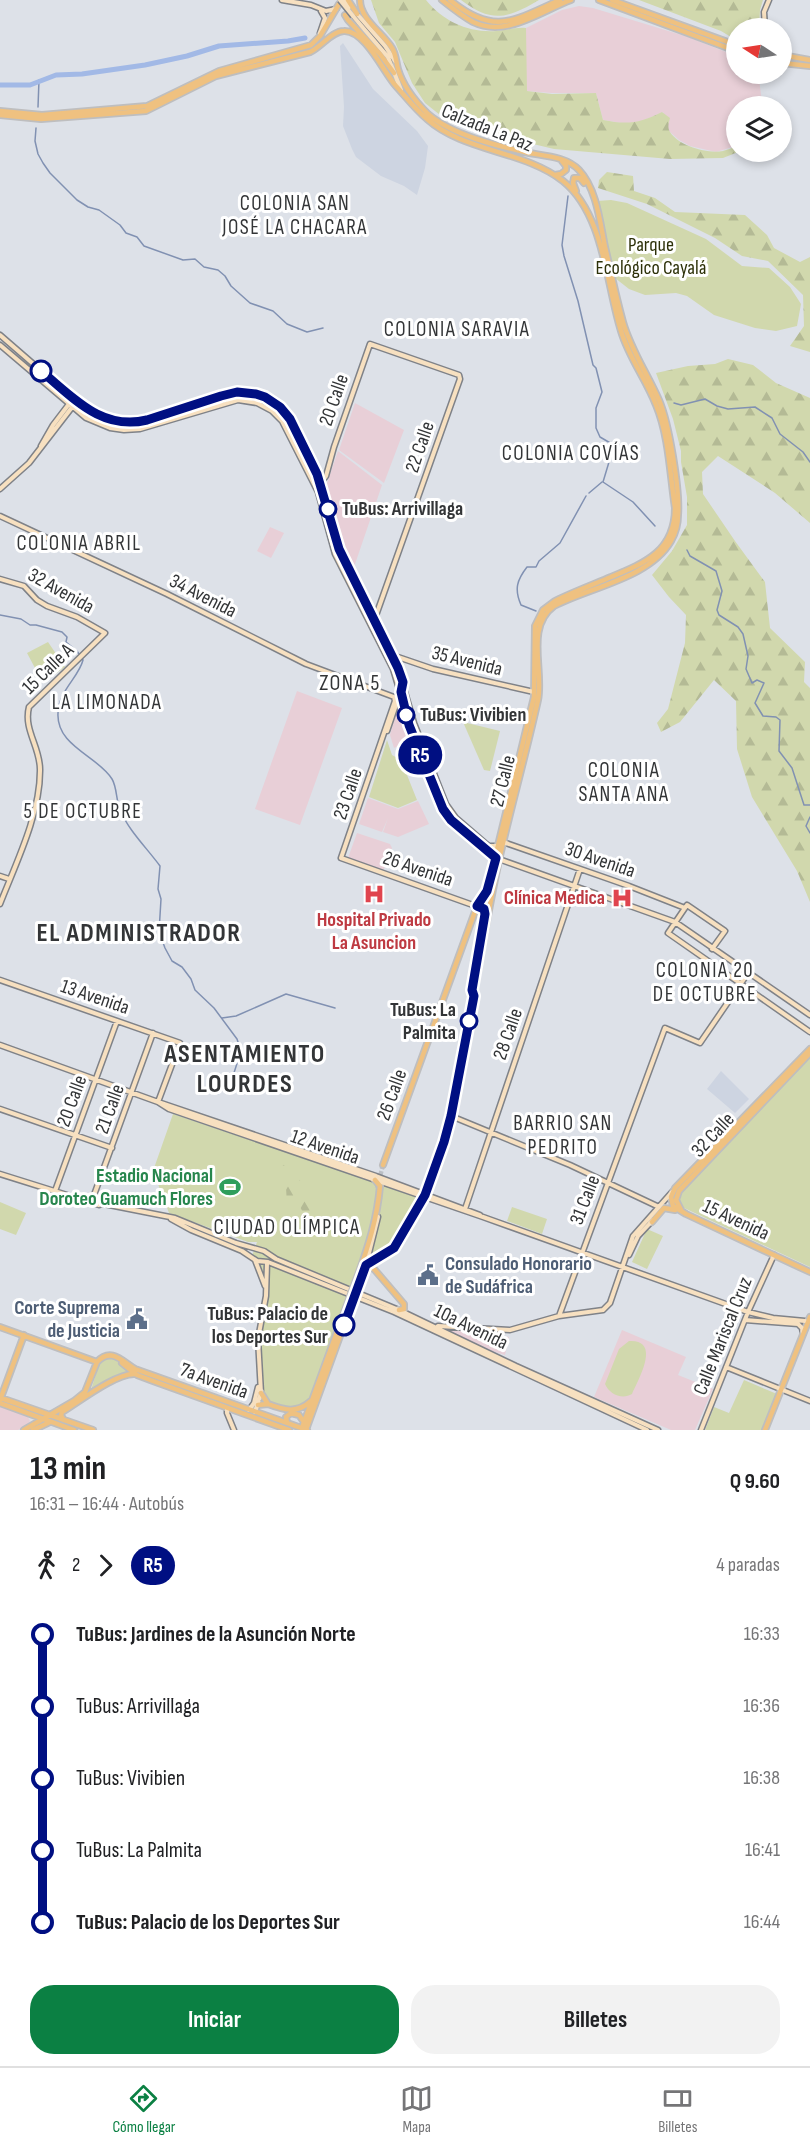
<!DOCTYPE html>
<html lang="es">
<meta charset="utf-8">
<style>
body{margin:0;font-family:"Sofia Sans Condensed",sans-serif;background:#f2f2f2;color:#202124;height:100vh;display:flex;flex-direction:column;font-size:22px;white-space:nowrap}
*{box-sizing:border-box;margin:0}
p{font-size:20px;color:#757577}
.icon{flex:none;width:33px;height:33px;fill:none;stroke:currentColor;stroke-width:2;stroke-linecap:round;stroke-linejoin:round}
.map{position:relative;height:1430px;overflow:hidden}
.drawer{display:flex;flex-direction:column;background:#fff;flex:1}
.drawer>*{flex:none}
.badge{padding:0 12px;border-radius:20px;font-size:21px;line-height:39px}
.needle{width:39px;rotate:282deg}
.fabs{position:absolute;left:726px;top:18px;display:grid;gap:12px}
.fabs a{display:grid;place-items:center;width:66px;height:66px;border-radius:50%;background:#fff;box-shadow:0 3px 9px #0003;font-size:30px}
.map>.badge{position:absolute;translate:-50% -50%;box-shadow:0 0 0 3px #fff}
.legs{display:flex;align-items:center;gap:9px;height:66px;padding:0 30px;font-size:20px}
.legs p{margin-inline-start:auto}
.headline{display:flex;align-items:center;justify-content:space-between;height:102px;padding:0 30px}
h1{font-size:33px;font-weight:700;line-height:45px}
.cta{display:flex;gap:12px;margin-top:auto;padding:12px 30px}
.cta a{flex:1;height:69px;border-radius:24px;background:#0b8043;color:#fff;font-size:24px;font-weight:700;line-height:69px;text-align:center}
.cta a+a{background:#f2f2f2;color:#202124}
ul{padding:0 30px;list-style:none}
li{display:flex;align-items:center;gap:21px;height:72px;font-size:22px}
li i{display:grid;place-items:center;width:9px;height:100%;margin:0 8px;background:currentColor}
li i::after{content:'';width:15px;height:15px;margin:-8px;border:4px solid;border-radius:50%;background:#fff}
li p{margin-inline-start:auto}
li:first-child i{background:linear-gradient(#0000 50%,currentColor 0)}
li:last-child i{background:linear-gradient(currentColor 50%,#0000 0)}
.menu{display:flex;justify-content:space-around;align-items:center;height:84px;border-top:2px solid #e0e0e0;background:#fff;font-size:16px;color:#757577}
.menu a{display:grid;justify-items:center;gap:3px}
.menu .active{color:#0b8043}
.map>svg:first-child{display:block}
.commercial{fill:#e8cfd7}
.built{fill:#cdd4e1}
.green{fill:#d1d8ad}
.forest{fill:url(#forest-firs)}
.lines{fill:none;stroke-linecap:round;stroke-linejoin:round}
.stream{stroke:#8191b2;stroke-width:1.5}
.river{stroke:#a2b9e6;stroke-width:5}
.primary-tunnel{stroke:#bbbfc5;stroke-width:4.5;stroke-dasharray:4.5 2;stroke-linecap:butt}
.secondary-casing{stroke:#7f8288;stroke-width:7}
.primary-casing{stroke:#bebebf;stroke-width:8}
.secondary{stroke:#f7e0c0;stroke-width:4}
.primary{stroke:#efc180;stroke-width:4.5}
.secondary-bridge-casing{stroke:#7f8288;stroke-width:7;stroke-linecap:butt}
.primary-bridge-casing{stroke:#bebebf;stroke-width:8;stroke-linecap:butt}
.secondary-bridge{stroke:#f7e0c0;stroke-width:4}
.primary-bridge{stroke:#efc180;stroke-width:4.5}
.line-1-casing{stroke:#fff;stroke-width:14}
.line-1{stroke:#000f82;stroke-width:9}
.stop-1-dot{fill:#fff;stroke:#000f82;stroke-width:3}
.labels{text-anchor:middle;dominant-baseline:central;stroke-width:6;stroke-linejoin:round;paint-order:stroke}
.street-label{font-size:20px;fill:#333537;stroke:#fff}
.park-label{font-size:20px;fill:#2d3109;stroke:#fff}
.stop-label{font-size:20px;font-weight:bold;fill:#333537;stroke:#fff;text-anchor:start}
.health-label{font-size:20px;font-weight:bold;fill:#be3a42;stroke:#fff;text-anchor:end}
.leisure-label{font-size:20px;font-weight:bold;fill:#27864d;stroke:#fff;text-anchor:end}
.service-label{font-size:20px;font-weight:bold;fill:#4e5e75;stroke:#fff;text-anchor:start}
.neighbourhood-label{font-size:21px;letter-spacing:1.5px;fill:#333537;stroke:#fff}
.quarter-label{font-size:22px;letter-spacing:1.5px;fill:#333537;stroke:#fff}
.district-label{font-size:26px;font-weight:bold;letter-spacing:1.5px;fill:#333537;stroke:#fff}
</style>
<div class="map">
<svg width="810" height="1430" viewBox="0 0 810 1430">
<defs>
<pattern id="forest-firs" width="22" height="20" patternUnits="userSpaceOnUse" patternTransform="scale(1.5)"><rect width="22" height="20" fill="#d1d8ad"/><path d="M5 1l3.5 6h-7zM16 11l3.5 6h-7z" fill="#b4ba95"/></pattern>
</defs>
<rect width="100%" height="100%" fill="#dde1e8"/>
<path class="commercial" d="M 579,6 L 593,8 L 688,37 L 736,56 L 736,74 L 756,74 L 759,79 L 762,102 L 761,106 L 736,106 L 736,146 L 716,152 L 690,146 L 679,140 L 669,131 L 663,112 L 638,123 L 621,123 L 603,120 L 596,93 L 552,93 L 526,91 L 526,28 L 562,10 Z
M 355,403 L 404,430 L 384,483 L 339,450 Z
M 338,451 L 382,485 L 353,570 L 340,544 L 325,489 Z
M 270,527 L 284,533 L 271,558 L 257,551 Z
M 297,691 L 342,708 L 300,825 L 255,809 Z
M 399,703 L 402,704 L 410,740 L 394,748 L 390,735 Z
M 368,798 L 398,809 L 418,801 L 429,824 L 398,837 L 383,832 L 388,818 L 382,832 L 359,824 Z
M 357,833 L 390,844 L 392,848 L 384,869 L 382,870 L 348,858 Z
M 446,1329 L 509,1337 L 505,1355 L 492,1351 Z
M 622,1330 L 686,1357 L 678,1375 L 713,1389 L 695,1430 L 671,1430 L 594,1397 Z
M 0,1406 L 28,1417 L 30,1421 L 27,1426 L 18,1430 L 0,1430 Z"/>
<path class="built" d="M 343,43 L 373,89 L 417,131 L 428,146 L 425,168 L 417,195 L 404,186 L 381,176 L 356,157 L 352,149 L 343,126 L 344,107 L 340,46 Z
M 721,1071 L 749,1099 L 735,1113 L 707,1089 Z"/>
<path class="green" d="M 611,200 L 627,203 L 706,239 L 742,266 L 769,268 L 790,287 L 801,304 L 797,326 L 776,331 L 755,328 L 714,315 L 687,296 L 676,293 L 645,295 L 629,289 L 615,278 L 597,201 Z
M 48,642 L 65,667 L 43,683 L 27,653 Z
M 463,722 L 500,731 L 490,771 L 484,770 Z
M 387,740 L 392,755 L 401,760 L 417,800 L 398,808 L 369,797 Z
M 810,1056 L 810,1267 L 682,1207 L 678,1201 L 680,1194 Z
M 173,1114 L 422,1198 L 400,1238 L 390,1249 L 367,1262 L 356,1274 L 311,1398 L 303,1405 L 290,1409 L 269,1403 L 262,1393 L 260,1328 L 268,1296 L 268,1275 L 260,1272 L 252,1256 L 257,1242 L 248,1242 L 169,1213 L 153,1171 Z
M 0,1202 L 26,1213 L 16,1235 L 0,1229 Z
M 512,1207 L 547,1219 L 542,1234 L 507,1221 Z
M 647,1229 L 663,1236 L 647,1269 L 632,1262 Z
M 629,1341 C 662,1339 638,1380 632,1394 C 622,1400 609,1394 605,1384 L 619,1349 Z
M 105,1357 L 115,1359 L 129,1372 L 119,1374 L 91,1390 L 99,1364 Z
M 744,1380 L 777,1394 L 763,1430 L 705,1430 L 714,1407 L 729,1413 Z"/>
<path class="forest" d="M 371,0 L 426,0 C 444,22 469,33 497,31 C 507,30 516,27 526,28 L 527,91 L 552,94 L 596,93 L 603,120 C 628,125 640,123 662,112 L 670,118 C 669,122 667,127 670,132 C 679,146 707,154 723,151 C 727,150 732,148 736,146 L 738,152 L 723,158 L 670,159 L 554,149 L 463,127 L 445,119 L 425,103 L 412,83 L 395,42 L 379,23 Z
M 461,0 L 539,0 C 507,19 491,23 461,0 Z
M 639,0 L 763,0 L 760,10 L 759,28 L 736,28 L 736,40 L 721,31 Z
M 607,172 L 633,176 L 634,191 L 655,198 L 675,212 L 745,215 L 767,235 L 774,248 L 800,262 L 810,257 L 810,352 L 790,346 L 804,326 L 803,295 L 768,261 L 742,256 L 715,238 L 647,204 L 598,188 L 599,180 Z
M 728,359 L 753,365 L 776,383 L 810,398 L 810,523 L 775,493 L 718,456 L 702,472 L 703,494 L 735,541 L 765,582 L 770,628 L 805,662 L 804,682 L 810,688 L 810,902 L 797,871 L 752,797 L 737,749 L 736,701 L 714,680 L 680,722 L 661,732 L 657,723 L 668,709 L 685,643 L 686,615 L 669,597 L 652,575 L 672,551 L 687,525 L 687,497 L 681,462 L 681,451 L 673,419 L 656,373 L 688,366 L 715,364 Z
M 273,1158 L 291,1170 L 324,1209 L 330,1233 L 315,1246 C 313,1237 302,1206 296,1201 L 286,1202 C 288,1184 283,1174 271,1161 Z"/>
<g class="lines">
<path class="stream" d="M 38,107 L 39,80
M 36,128 L 35,141 L 38,154 L 43,163 L 50,173 L 77,200 L 88,207 L 99,210 L 120,225 L 126,233 L 137,237 L 144,246 L 183,260 L 195,259 L 204,267 L 218,270 L 225,276 L 231,286 L 250,303 L 273,311 L 287,324 L 307,332 L 323,328
M 568,196 L 562,245 L 564,256 L 578,301 L 593,365 L 596,368 L 602,392 L 596,408 L 596,428 L 600,437 L 612,444 L 612,452 L 603,482 L 633,502 L 655,526
M 674,403 L 681,405 L 705,399 L 717,406 L 728,409 L 755,407 L 772,418 L 780,434 L 803,452 L 810,462
M 589,493 L 602,482
M 687,550 L 690,556 L 716,571 L 722,591 L 717,610 L 719,615 L 738,627 L 743,634 L 748,656 L 746,669 L 752,683 L 757,680 L 764,683 L 755,703 L 763,716 L 776,717 L 780,720 L 779,751 L 792,768 L 804,805 L 810,805
M 536,611 L 521,605 C 514,589 517,580 527,567 L 536,567 L 539,561 L 560,543 L 586,496
M 0,615 L 21,619 L 30,625 L 36,625 L 62,632 L 67,637 L 66,642 L 77,651 L 83,660 C 79,677 59,690 58,713 C 56,746 98,756 112,779 C 117,787 116,800 120,810 C 129,831 146,847 160,866 L 158,889 L 161,899 L 159,932 L 165,948 L 172,961 L 182,967 L 191,979 L 195,990 L 214,1008 L 237,1039 L 241,1051 L 232,1079 L 222,1081 L 218,1088 L 218,1094
M 810,817 L 806,826 L 810,833
M 222,1018 L 236,1016 L 286,994 L 335,1008"/>
<path class="river" d="M 0,85 L 30,85 L 56,75 L 82,74 L 145,65 L 187,56 L 219,46 L 288,41 L 305,38"/>
<path class="primary-tunnel" d="M 377,1188 L 383,1165"/>
<defs>
<path id="secondary" d="M 282,0 L 311,5 L 326,11 L 336,9
M 357,14 L 385,46 L 395,61
M 353,16 L 388,57 L 401,90
M 765,28 L 764,12 L 769,0
M 320,33 L 325,18 L 321,11
M 0,335 L 83,407 L 102,418 L 112,421 L 137,422 L 221,396 L 237,392 L 256,394 L 265,397 L 280,407 L 290,419 L 317,474 L 339,549 L 398,668 L 414,723 L 446,804 L 456,818 L 485,843 L 489,846 L 498,846 L 503,842 L 629,886 L 685,908
M 0,345 L 86,418 L 110,428 L 124,430 L 140,429 L 238,400 L 257,403 L 272,411 L 282,421 L 318,492 L 335,554 L 393,669 L 416,745 L 443,809 L 451,820 L 496,858 L 675,922 L 810,1015
M 41,446 L 53,425 L 69,404
M 320,484 L 326,476 L 334,447 L 370,344 L 459,375 L 460,379 L 374,621
M 0,489 L 29,463 L 73,406 L 71,398
M 0,516 L 167,594 L 306,664 L 394,697 L 395,701 L 341,858 L 484,909 L 485,916 L 479,950
M 0,579 L 24,586 L 37,600 L 47,606 L 77,617 L 105,633 L 29,707 C 23,730 41,748 40,771 C 40,815 16,863 0,904
M 392,655 L 433,669 L 534,692
M 387,731 L 400,693
M 0,876 L 9,879
M 712,949 L 725,931 L 687,905 L 668,933 L 810,1032
M 0,980 L 180,1043 L 158,1102
M 0,1045 L 158,1102 L 376,1176 L 480,1215
M 158,1102 L 169,1109 L 483,1217 L 748,1312 L 773,1318 L 805,1321
M 0,1109 L 112,1148
M 451,1116 L 570,1165 L 659,1207
M 0,1174 L 99,1205
M 55,1191 L 117,1021
M 94,1195 L 95,1200 L 99,1203 L 175,1218 L 236,1243 L 264,1251 L 276,1259 L 399,1310 L 516,1366 L 658,1430
M 94,1195 L 153,1033
M 465,1209 L 580,869
M 171,1219 L 191,1230 L 242,1251 L 257,1261 L 268,1262
M 629,1255 L 638,1236 L 653,1220
M 255,1260 L 265,1286
M 268,1262 L 394,1312 L 647,1430
M 366,1265 L 378,1217
M 559,1316 L 665,1028 L 700,1043 L 748,973
M 745,1320 L 798,1324 L 802,1328 L 803,1334
M 438,1326 L 510,1330 L 559,1316 L 603,1310 L 610,1303 L 633,1236 L 672,1192
M 726,1367 L 810,1401
M 227,1408 L 227,1413 L 234,1430
M 249,1410 L 254,1403 L 258,1387
M 255,1412 L 261,1393 L 258,1339 L 266,1296 L 267,1263
M 701,1430 L 748,1312 L 774,1255"/>
<path id="primary" d="M 360,0 C 360,19 383,33 392,48 C 396,54 396,62 398,69 C 403,86 416,102 428,114 C 452,135 498,146 529,153 C 546,156 567,157 579,170 C 597,189 600,223 605,247 C 611,272 616,297 623,322 C 631,350 647,373 659,400 C 669,423 680,490 678,515 C 678,524 675,534 671,541 C 650,578 590,587 554,606 C 525,627 544,670 538,700 C 526,754 511,807 499,860 C 481,945 468,1031 451,1116 L 444,1142 L 425,1193
M 442,0 C 452,8 462,16 473,22 C 506,38 541,11 571,0
M 450,0 C 494,36 513,21 560,0
M 599,0 L 736,51
M 612,0 L 736,45
M 345,15 L 348,20 L 380,54 L 394,73
M 782,55 L 810,60
M 782,63 L 810,66
M 0,111 L 42,115 L 147,106 L 219,71 L 311,45 L 320,36 L 339,4
M 0,115 L 41,119 L 146,111 L 216,76 L 310,52 C 321,47 332,31 344,31 C 365,30 384,73 396,86 C 406,97 415,109 427,119 C 464,152 523,150 563,181 C 604,214 606,283 621,331 C 629,358 646,379 656,405 C 669,436 670,475 675,508 C 675,551 645,563 611,577 C 592,585 573,592 555,601 L 543,610 L 535,626 L 534,697 L 487,891 L 477,906 L 383,1165
M 555,175 L 561,174 L 566,170 L 566,166 L 562,161
M 576,191 L 573,183 L 574,178 L 580,178 L 584,183
M 810,1049 L 675,1188 L 671,1197 L 673,1206 L 686,1214 L 810,1272
M 681,1210 L 676,1200 L 679,1191 L 810,1053
M 652,1222 L 664,1208 L 675,1210
M 365,1265 L 394,1248 L 423,1200
M 365,1265 L 374,1269 L 404,1304 L 404,1309 L 399,1310
M 358,1275 C 369,1244 377,1219 380,1186 L 375,1180
M 0,1327 L 97,1362
M 97,1362 C 111,1347 122,1361 135,1369 L 307,1430
M 122,1363 L 137,1375 L 153,1381 L 289,1430
M 261,1393 L 268,1404 C 284,1410 297,1414 311,1401
M 1,1398 L 93,1430
M 0,1400 L 24,1335
M 0,1403 L 74,1430
M 258,1405 L 268,1404
M 64,1420 L 61,1416 L 62,1412 C 80,1401 116,1373 135,1374
M 287,1423 L 286,1417 L 291,1413 L 299,1415 L 304,1422
M 303,1425 L 344,1313
M 307,1427 L 348,1314
M 24,1430 L 74,1401 L 85,1392 L 97,1362
M 33,1430 L 50,1422
M 765,1430 L 810,1317"/>
</defs>
<use href="#secondary" class="secondary-casing"/>
<use href="#primary" class="primary-casing"/>
<use href="#secondary" class="secondary"/>
<use href="#primary" class="primary"/>
<defs>
<path id="secondary-bridge" d="M 340,0 L 353,16
M 344,0 L 349,7"/>
<path id="primary-bridge" d="M 348,0 L 357,14
M 344,1313 L 358,1275
M 348,1314 L 361,1276"/>
</defs>
<use href="#secondary-bridge" class="secondary-bridge-casing"/>
<use href="#primary-bridge" class="primary-bridge-casing"/>
<use href="#secondary-bridge" class="secondary-bridge"/>
<use href="#primary-bridge" class="primary-bridge"/>
</g>
<g class="lines">
<defs>
<path id="line-1" d="M 41,371 C 73,397 101,431 147,420 L 221,396 L 237,392 L 256,394 L 265,397 L 280,407 L 290,419 L 317,474 L 339,549 L 398,668 L 403,682 L 401,692 L 409,725 L 443,809 L 451,820 L 496,858 L 487,891 L 477,906 L 484,909 L 485,914 L 472,990 L 474,996 L 451,1116 L 444,1142 L 425,1195 L 394,1248 L 366,1265 L 344,1325"/>
</defs>
<use href="#line-1" class="line-1-casing"/>
<use href="#line-1" class="line-1"/>
</g>
<defs>
<symbol id="hospital-bare" viewBox="-9 -9 18 18"><path d="M-5-5h3v3.5h4V-5h3V5h-3V1.5h-4V5h-3Z" fill="#e0444e" stroke="#fff" stroke-width="2.5" paint-order="stroke"/></symbol>
<symbol id="stadium-bare" viewBox="-9 -9 18 18"><path d="M0-5a6.5 5 0 1 0 0 10a6.5 5 0 1 0 0-10ZM-3.5-1.8h7v3.6h-7Z" fill="#2e9e5b" stroke="#fff" stroke-width="2.5" paint-order="stroke"/></symbol>
<symbol id="civic-bare" viewBox="-9 -9 18 18"><path d="M-.6-6.5H3V-4.5H.6V-3L4-1V1h2V6H-6V1h2V-1L-.6-3ZM-1.2 2.5V6h2.4V2.5Z" fill="#5c6f8a" stroke="#fff" stroke-width="2.5" paint-order="stroke"/></symbol>
</defs>
<g fill-rule="evenodd">
<use href="#hospital-bare" x="359" y="879" width="30" height="30"/>
<use href="#hospital-bare" x="607" y="883" width="30" height="30"/>
<use href="#stadium-bare" x="215" y="1172" width="30" height="30"/>
<use href="#civic-bare" x="413" y="1260" width="30" height="30"/>
<use href="#civic-bare" x="122" y="1304" width="30" height="30"/>
</g>
<g class="stop-1-dot">
<circle cx="41" cy="371" r="10"/>
<circle cx="328" cy="509" r="8"/>
<circle cx="406" cy="715" r="8"/>
<circle cx="469" cy="1021" r="8"/>
<circle cx="344" cy="1325" r="10"/>
</g>
<g class="labels">
<g class="street-label">
<text transform="translate(487 128) rotate(22)">Calzada La Paz</text>
<text transform="translate(334 400) rotate(-71)">20 Calle</text>
<text transform="translate(420 447) rotate(-71)">22 Calle</text>
<text transform="translate(61 591) rotate(29)">32 Avenida</text>
<text transform="translate(203 596) rotate(27)">34 Avenida</text>
<text transform="translate(467 661) rotate(14)">35 Avenida</text>
<text transform="translate(48 669) rotate(-44)">15 Calle A</text>
<text transform="translate(503 781) rotate(-76)">27 Calle</text>
<text transform="translate(348 794) rotate(-71)">23 Calle</text>
<text transform="translate(600 860) rotate(19)">30 Avenida</text>
<text transform="translate(418 869) rotate(19)">26 Avenida</text>
<text transform="translate(95 997) rotate(19)">13 Avenida</text>
<text transform="translate(508 1034) rotate(-71)">28 Calle</text>
<text transform="translate(392 1095) rotate(-70)">26 Calle</text>
<text transform="translate(72 1101) rotate(-70)">20 Calle</text>
<text transform="translate(110 1109) rotate(-70)">21 Calle</text>
<text transform="translate(713 1135) rotate(-47)">32 Calle</text>
<text transform="translate(325 1147) rotate(19)">12 Avenida</text>
<text transform="translate(585 1200) rotate(-69)">31 Calle</text>
<text transform="translate(736 1220) rotate(25)">15 Avenida</text>
<text transform="translate(471 1327) rotate(26)">10a Avenida</text>
<text transform="translate(723 1336) rotate(-68)">Calle Mariscal Cruz</text>
<text transform="translate(214 1381) rotate(20)">7a Avenida</text>
</g>
<g class="park-label">
<text x="651" y="245">Parque<tspan x="651" dy="23">Ecológico Cayalá</tspan></text>
</g>
<g class="stop-label">
<text x="342" y="509">TuBus: Arrivillaga</text>
<text x="420" y="715">TuBus: Vivibien</text>
<text x="456" y="1010" text-anchor="end">TuBus: La<tspan x="456" dy="23">Palmita</tspan></text>
<text x="328" y="1314" text-anchor="end">TuBus: Palacio de<tspan x="328" dy="23">los Deportes Sur</tspan></text>
</g>
<g class="health-label">
<text x="605" y="898">Clínica Medica</text>
<text x="374" y="920" text-anchor="middle">Hospital Privado<tspan x="374" dy="23">La Asuncion</tspan></text>
</g>
<g class="leisure-label">
<text x="213" y="1176">Estadio Nacional<tspan x="213" dy="23">Doroteo Guamuch Flores</tspan></text>
</g>
<g class="service-label">
<text x="445" y="1264">Consulado Honorario<tspan x="445" dy="23">de Sudáfrica</tspan></text>
<text x="120" y="1308" text-anchor="end">Corte Suprema<tspan x="120" dy="23">de Justicia</tspan></text>
</g>
<g class="neighbourhood-label">
<text x="295" y="203">COLONIA SAN<tspan x="295" dy="24">JOSÉ LA CHACARA</tspan></text>
<text x="457" y="329">COLONIA SARAVIA</text>
<text x="571" y="453">COLONIA COVÍAS</text>
<text x="79" y="543">COLONIA ABRIL</text>
<text x="107" y="702">LA LIMONADA</text>
<text x="624" y="770">COLONIA<tspan x="624" dy="24">SANTA ANA</tspan></text>
<text x="83" y="811">5 DE OCTUBRE</text>
<text x="705" y="970">COLONIA 20<tspan x="705" dy="24">DE OCTUBRE</tspan></text>
<text x="563" y="1123">BARRIO SAN<tspan x="563" dy="24">PEDRITO</tspan></text>
<text x="287" y="1227">CIUDAD OLÍMPICA</text>
</g>
<g class="quarter-label">
<text x="350" y="683">ZONA 5</text>
</g>
<g class="district-label">
<text x="139" y="933">EL ADMINISTRADOR</text>
<text x="245" y="1054">ASENTAMIENTO<tspan x="245" dy="30">LOURDES</tspan></text>
</g>
</g>
</svg>
<div class="fabs">
<a><svg class="needle" viewBox="-14 -14 28 28"><path d="M0-13l5 13h-10z" fill="#e53935"/><path d="M0 13l5-13h-10z" fill="#757577"/></svg></a>
<a><svg class="icon" aria-label="layers" viewBox="0 0 24 24"><path d="M12 4l9 5-9 5-9-5zM3 14l9 5 9-5"/></svg></a>
</div>
<b class="badge" style="left:420px;top:755px;background:#000f82;color:#fff">R5</b>
</div>
<section class="drawer">
<div class="headline"><div><h1>13 min</h1><p>16:31 – 16:44 · Autobús</p></div><b>Q 9.60</b></div>
<div class="legs"><svg class="icon" aria-label="walk" viewBox="0 0 24 24"><circle cx="13" cy="4" r="2"/><path d="M13 8l-2 6 4 7M11 14l-3 7M7 12l3-4h3l4 4"/></svg>2<svg class="icon" aria-label="forward" viewBox="0 0 24 24"><path d="M9 5l7 7-7 7"/></svg><b class="badge" style="background:#000f82;color:#fff">R5</b><p>4 paradas</p></div>
<ul>
<li><i style="color:#000f82"></i><b>TuBus: Jardines de la Asunción Norte</b><p>16:33</p></li>
<li><i style="color:#000f82"></i><span>TuBus: Arrivillaga</span><p>16:36</p></li>
<li><i style="color:#000f82"></i><span>TuBus: Vivibien</span><p>16:38</p></li>
<li><i style="color:#000f82"></i><span>TuBus: La Palmita</span><p>16:41</p></li>
<li><i style="color:#000f82"></i><b>TuBus: Palacio de los Deportes Sur</b><p>16:44</p></li>
</ul>
<div class="cta"><a>Iniciar</a><a>Billetes</a></div>
</section>
<nav class="menu">
<a class="active"><svg class="icon" aria-label="directions" viewBox="0 0 24 24"><path d="M12 3l9 9-9 9-9-9zM9 14v-3h6M13 9l2 2-2 2"/></svg>Cómo llegar</a>
<a><svg class="icon" aria-label="map" viewBox="0 0 24 24"><path d="M3 6l6-2 6 2 6-2v14l-6 2-6-2-6 2zM9 4v14M15 6v14"/></svg>Mapa</a>
<a><svg class="icon" aria-label="tickets" viewBox="0 0 24 24"><path d="M3 7h18v10H3zM15 7v10"/></svg>Billetes</a>
</nav>
